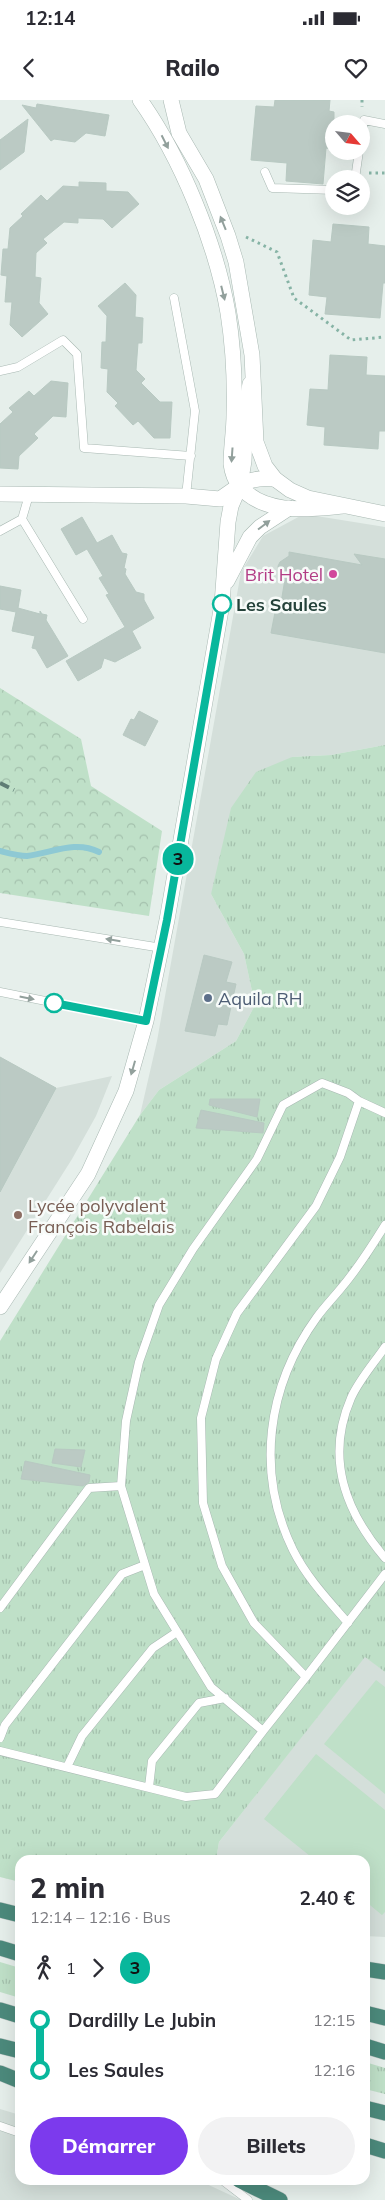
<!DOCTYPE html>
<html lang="fr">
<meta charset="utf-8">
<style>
body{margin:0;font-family:Mulish,sans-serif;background:#f2f2f3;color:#2b2b33;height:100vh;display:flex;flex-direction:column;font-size:19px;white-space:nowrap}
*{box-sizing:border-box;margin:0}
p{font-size:16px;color:#7c7c81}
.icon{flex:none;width:28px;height:28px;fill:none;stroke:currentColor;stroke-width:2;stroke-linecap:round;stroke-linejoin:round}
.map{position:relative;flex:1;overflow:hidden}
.drawer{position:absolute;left:15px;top:1755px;width:355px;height:330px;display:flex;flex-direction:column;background:#fff;border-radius:15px;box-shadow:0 5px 20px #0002}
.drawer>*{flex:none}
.badge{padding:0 10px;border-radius:16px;font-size:18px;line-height:32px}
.needle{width:32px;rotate:118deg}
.tools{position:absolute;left:325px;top:15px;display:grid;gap:10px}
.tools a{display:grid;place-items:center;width:45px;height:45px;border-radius:50%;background:#fff;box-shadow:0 5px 20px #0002;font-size:25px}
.map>.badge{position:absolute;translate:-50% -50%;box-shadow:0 0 0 2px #fff}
.legs{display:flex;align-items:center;gap:8px;height:55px;padding:0 15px;font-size:16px}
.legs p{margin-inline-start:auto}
.head{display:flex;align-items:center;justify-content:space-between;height:85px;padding:0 15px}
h1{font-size:28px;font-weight:800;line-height:38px}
.button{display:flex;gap:10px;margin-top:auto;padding:10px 15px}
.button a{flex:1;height:58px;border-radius:30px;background:#7c3aed;color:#fff;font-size:20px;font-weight:800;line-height:58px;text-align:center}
.button a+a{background:#f2f2f3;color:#2b2b33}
ul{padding:0 15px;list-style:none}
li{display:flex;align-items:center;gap:18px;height:50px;font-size:19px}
li i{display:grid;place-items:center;width:8px;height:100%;margin:0 6px;background:currentColor}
li i::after{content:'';width:12px;height:12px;margin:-6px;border:4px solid;border-radius:50%;background:#fff}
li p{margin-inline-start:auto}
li:first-child i{background:linear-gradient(#0000 50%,currentColor 0)}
li:last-child i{background:linear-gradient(currentColor 50%,#0000 0)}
.status{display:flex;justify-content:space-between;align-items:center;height:35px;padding:0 25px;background:#fff;direction:ltr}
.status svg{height:14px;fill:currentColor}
header{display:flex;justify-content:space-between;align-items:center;height:65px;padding:0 15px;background:#fff;font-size:22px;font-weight:800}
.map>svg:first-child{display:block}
.built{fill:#d4dfda}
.grass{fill:url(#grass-tufts)}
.forest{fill:url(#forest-crowns)}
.garden{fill:#bfe0c8}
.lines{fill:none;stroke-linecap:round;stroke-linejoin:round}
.stream{stroke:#8ec9d4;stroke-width:6}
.building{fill:#bbcac4;stroke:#b8c9c2}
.service-casing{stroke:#a8b8b2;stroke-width:9}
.minor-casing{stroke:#a8b8b2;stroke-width:16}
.tertiary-casing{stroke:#a8b8b2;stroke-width:16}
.trunk-casing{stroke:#c2cac8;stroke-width:16}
.path{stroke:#86b3a5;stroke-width:3;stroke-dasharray:2.5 4;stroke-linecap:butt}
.service{stroke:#fff;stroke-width:8}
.minor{stroke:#fff;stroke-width:15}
.tertiary{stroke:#fff;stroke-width:15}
.trunk{stroke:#4c8a7c;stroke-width:15}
.rail{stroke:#5f7d75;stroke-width:4;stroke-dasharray:10 5;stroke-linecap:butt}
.oneway{fill:#92a09c}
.line-1-casing{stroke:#fff;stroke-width:11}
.line-1{stroke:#08b79c;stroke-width:8}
.hotel-dot{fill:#d1479c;stroke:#f7fbf9;stroke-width:2}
.stop-1-dot{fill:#fff;stroke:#08b79c;stroke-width:2.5}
.service-dot{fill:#5c6f8a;stroke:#f7fbf9;stroke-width:2}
.education-dot{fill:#8d6e63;stroke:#f7fbf9;stroke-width:2}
.labels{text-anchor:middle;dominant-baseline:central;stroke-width:5;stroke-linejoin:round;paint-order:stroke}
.hotel-label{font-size:18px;fill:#b23c85;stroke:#f7fbf9;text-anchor:end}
.stop-label{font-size:18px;font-weight:bold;fill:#24423a;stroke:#f7fbf9;text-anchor:start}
.service-label{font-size:18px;fill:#4e5e75;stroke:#f7fbf9;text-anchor:start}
.education-label{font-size:18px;fill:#785e54;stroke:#f7fbf9;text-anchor:start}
</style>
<div class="status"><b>12:14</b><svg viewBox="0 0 49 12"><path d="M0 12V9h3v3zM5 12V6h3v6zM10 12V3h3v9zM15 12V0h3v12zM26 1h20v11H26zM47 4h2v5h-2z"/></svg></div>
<header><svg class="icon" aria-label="back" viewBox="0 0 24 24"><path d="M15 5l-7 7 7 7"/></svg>Railo<svg class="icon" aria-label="heart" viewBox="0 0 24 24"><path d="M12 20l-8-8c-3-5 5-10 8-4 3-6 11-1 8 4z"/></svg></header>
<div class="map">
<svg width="385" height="2100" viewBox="0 0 385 2100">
<defs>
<pattern id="grass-tufts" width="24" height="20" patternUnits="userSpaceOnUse" patternTransform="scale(1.25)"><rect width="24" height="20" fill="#bfe0c8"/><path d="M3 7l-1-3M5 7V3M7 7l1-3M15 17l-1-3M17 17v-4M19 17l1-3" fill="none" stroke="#a4c1ad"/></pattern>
<pattern id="forest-crowns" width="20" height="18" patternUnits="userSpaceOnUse" patternTransform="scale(1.25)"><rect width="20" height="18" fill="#bfe0c8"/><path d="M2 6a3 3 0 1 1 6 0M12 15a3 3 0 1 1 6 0" fill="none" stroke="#a4c1ad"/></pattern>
</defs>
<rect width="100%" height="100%" fill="#e6efeb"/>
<path class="built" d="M 304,414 L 385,427 L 385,645 L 331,655 L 292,657 L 211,794 L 244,854 L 255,905 L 236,941 L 159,990 L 140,1015 L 157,941 L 241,472 L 263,436 Z
M 0,957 L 56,988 L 112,976 L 96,1016 L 72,1059 L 0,1173 Z
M 365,1556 L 385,1572 L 385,1837 L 365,1836 L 365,1760 L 216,1760 L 219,1742 Z
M 0,2009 L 20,2015 L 20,2080 L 198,2080 L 241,2100 L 0,2100 Z"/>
<path class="grass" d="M 385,645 L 385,1572 L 365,1557 L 219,1742 L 216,1760 L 20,1760 L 20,1782 L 0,1777 L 0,1241 L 140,1015 L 159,990 L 236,941 L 255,905 L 244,854 L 211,794 L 231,708 L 256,672 L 292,657 L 331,655 Z
M 0,1862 L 20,1868 L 20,1898 L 0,1892 Z
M 365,1962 L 385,1968 L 385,1994 L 365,1989 Z"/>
<path class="forest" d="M 0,588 L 81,639 L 91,686 L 162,731 L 149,816 L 0,793 Z"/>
<path class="garden" d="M 376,1580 L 385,1587 L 385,1694 L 324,1644 Z
M 316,1654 L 385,1710 L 385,1812 L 382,1815 L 365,1801 L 365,1760 L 315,1760 L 264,1719 Z"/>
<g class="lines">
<path class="stream" d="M 0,751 C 8,753 19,756 27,756 C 52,753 75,740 99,752"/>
</g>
<path class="building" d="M 275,0 L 330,0 L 329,11 L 334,12 L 334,49 L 326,48 L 323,84 L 286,81 L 287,63 L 251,60 L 256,6 L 274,7 Z
M 37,4 L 109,15 L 105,36 L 86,33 L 75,42 L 54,39 L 51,41 L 22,5 L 36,8 Z
M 28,19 L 24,52 L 0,70 L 0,40 Z
M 79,82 L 106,83 L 106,91 L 128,92 L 139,104 L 112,128 L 103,119 L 78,118 L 78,123 L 64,122 L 43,139 L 47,143 L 36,153 L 35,177 L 41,178 L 39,203 L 48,214 L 22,237 L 10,225 L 12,202 L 5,202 L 7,176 L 1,175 L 3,149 L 8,149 L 10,128 L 23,116 L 21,114 L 41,95 L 47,101 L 63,86 L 79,87 Z
M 333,124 L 369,127 L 368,144 L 385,146 L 385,183 L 383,183 L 380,218 L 325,214 L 327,197 L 309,195 L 313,140 L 331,142 Z
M 125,183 L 136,195 L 135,217 L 143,218 L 142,243 L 138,243 L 136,270 L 145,279 L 141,283 L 160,302 L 172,302 L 170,338 L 154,338 L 138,321 L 133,325 L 115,306 L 118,303 L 107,292 L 108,269 L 101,268 L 102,242 L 106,242 L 107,216 L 98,206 Z
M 330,255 L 367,257 L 366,275 L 385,276 L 385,331 L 379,331 L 378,349 L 324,345 L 325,327 L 307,325 L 310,289 L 328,290 Z
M 51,281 L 68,283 L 66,317 L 53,316 L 34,334 L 38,338 L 19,356 L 18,369 L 0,368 L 0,324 L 13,312 L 9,308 L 29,291 L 34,296 Z
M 82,417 L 97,443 L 112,435 L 122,453 L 127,454 L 124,468 L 126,469 L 125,474 L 136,492 L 144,494 L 144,500 L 154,518 L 132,531 L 141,548 L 115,562 L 104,558 L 101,568 L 78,581 L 66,561 L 125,527 L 106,495 L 109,494 L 99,478 L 103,476 L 87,449 L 76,455 L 61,429 Z
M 289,452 L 362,465 L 354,454 L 385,459 L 385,553 L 271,533 L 277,502 L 281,503 L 285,479 L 279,473 L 278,466 L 280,462 L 289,456 Z
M 0,486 L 21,490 L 18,508 L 40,514 L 40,511 L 42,514 L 47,515 L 46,520 L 68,556 L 47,568 L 36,549 L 32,548 L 35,536 L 12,531 L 16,512 L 0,509 Z
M 139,611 L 158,621 L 145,646 L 123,635 L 131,619 L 134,620 Z
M 204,855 L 232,862 L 226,882 L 236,884 L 227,925 L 218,924 L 215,936 L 185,931 Z
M 0,957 L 56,988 L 0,1092 Z
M 210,999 L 260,999 L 257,1017 L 209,1005 Z
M 201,1010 L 264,1023 L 263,1033 L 196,1028 Z
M 55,1349 L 85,1350 L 81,1367 L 52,1363 Z
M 25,1361 L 90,1375 L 89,1382 L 83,1386 L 21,1379 Z"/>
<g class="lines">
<defs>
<path id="service" d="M 361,36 L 364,20 L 385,24
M 265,72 L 272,88 L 334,90
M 355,79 L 359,51
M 174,198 L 195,311 L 186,396
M 0,271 L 18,267 L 63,240 L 77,254 L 84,348 L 191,356
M 22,419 L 83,519
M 0,431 L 22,419 L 29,395
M 0,822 L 162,848
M 0,892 L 146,921
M 385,1013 L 359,1001 L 340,1057 L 316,1106 L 237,1213 L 216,1259 L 201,1318 L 203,1403 L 222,1466 L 254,1523 L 306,1577 L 385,1474
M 385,1247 C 374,1263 359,1280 351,1298 C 325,1358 345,1411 385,1458
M 0,1508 L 89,1388 L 121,1386
M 348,1523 C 328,1500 307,1478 293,1450 C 255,1372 267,1286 317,1217 C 325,1206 334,1197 342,1187 C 358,1168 372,1146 385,1125
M 306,1577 L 263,1631 L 211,1587 L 154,1494 L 121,1386 L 126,1321 L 139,1262 L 159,1205 L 193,1149 L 257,1059 L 283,1005 L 322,983 L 348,993 L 359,1001
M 0,1638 L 5,1625 L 122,1474 L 145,1465
M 0,1651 L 186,1697 L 215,1694 L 263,1631
M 67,1667 L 82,1636 L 153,1548 L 177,1532
M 149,1687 L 152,1661 L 199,1603 L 225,1598
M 0,2026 L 20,2033
M 222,2080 L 248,2100"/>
<path id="minor" d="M 0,394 L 186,396 L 220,399 C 240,385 250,376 275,379
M 227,481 L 250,437 L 260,427 L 289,408
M 0,1207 L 88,1074 L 126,991 L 146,921 L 167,820 L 222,504 L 228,422 L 231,406 L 240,385 L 244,361 L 246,305 L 250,284"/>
<path id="tertiary" d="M 140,0 C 181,58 216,143 228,213 C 233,245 235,282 234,315 C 234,331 231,348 231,364 C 232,371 235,380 239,385 C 263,416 310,409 343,406
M 171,0 L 179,33 L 206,79 L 228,136 L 236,162 L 252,255 L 256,342 L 265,366 L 275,379 L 290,390 L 308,398 L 385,414"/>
<path id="trunk" d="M 0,1810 L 20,1815
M 0,1848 L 20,1854
M 365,1869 L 385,1872
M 0,1910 L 20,1916
M 365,1913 L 385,1918
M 0,1946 L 20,1951
M 365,1946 L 385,1952
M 0,1973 L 20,1981
M 365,2008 L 385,2013
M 365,2045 L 385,2051
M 239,2080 L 280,2100"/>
</defs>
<use href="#service" class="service-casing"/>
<use href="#minor" class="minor-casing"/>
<use href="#tertiary" class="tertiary-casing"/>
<use href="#trunk" class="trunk-casing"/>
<path class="path" d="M 362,0 L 362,7
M 369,73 L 385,73
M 246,137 L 277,152 L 294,198 L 351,240 L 385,237"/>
<use href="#service" class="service"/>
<use href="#minor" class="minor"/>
<use href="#tertiary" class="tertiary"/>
<use href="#trunk" class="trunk"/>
<path class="rail" d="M 0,683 L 14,690"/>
</g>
<defs><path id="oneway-solid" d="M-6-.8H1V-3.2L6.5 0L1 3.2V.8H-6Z" transform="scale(1.25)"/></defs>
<g class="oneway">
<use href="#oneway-solid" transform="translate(165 42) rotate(63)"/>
<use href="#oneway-solid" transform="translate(223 123) rotate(-112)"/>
<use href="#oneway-solid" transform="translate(223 193) rotate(76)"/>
<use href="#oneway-solid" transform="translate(232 355) rotate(94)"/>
<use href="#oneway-solid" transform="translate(264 425) rotate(-37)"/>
<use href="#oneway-solid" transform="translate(113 840) rotate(-171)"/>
<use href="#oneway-solid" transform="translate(27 898) rotate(11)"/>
<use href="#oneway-solid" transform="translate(133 968) rotate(106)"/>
<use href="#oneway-solid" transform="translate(33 1157) rotate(123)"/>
</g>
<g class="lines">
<defs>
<path id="line-1" d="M 54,903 L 146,921 L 167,820 L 222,504"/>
</defs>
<use href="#line-1" class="line-1-casing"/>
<use href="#line-1" class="line-1"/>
</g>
<circle class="hotel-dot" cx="333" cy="474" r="5"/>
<g class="stop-1-dot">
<circle cx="222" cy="504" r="9"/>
<circle cx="54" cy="903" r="9"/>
</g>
<circle class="service-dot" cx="208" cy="898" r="5"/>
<circle class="education-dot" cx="18" cy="1115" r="5"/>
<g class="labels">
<g class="hotel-label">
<text x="323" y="474">Brit Hotel</text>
</g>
<g class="stop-label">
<text x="236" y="504">Les Saules</text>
</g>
<g class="service-label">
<text x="218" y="898">Aquila RH</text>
</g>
<g class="education-label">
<text x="28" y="1105">Lycée polyvalent<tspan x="28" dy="21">François Rabelais</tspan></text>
</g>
</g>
</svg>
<div class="tools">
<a><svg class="needle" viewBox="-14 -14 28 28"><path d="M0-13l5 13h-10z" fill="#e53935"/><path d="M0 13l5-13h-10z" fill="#7c7c81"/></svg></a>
<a><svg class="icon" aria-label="layers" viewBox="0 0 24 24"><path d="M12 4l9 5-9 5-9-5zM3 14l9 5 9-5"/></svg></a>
</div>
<b class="badge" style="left:178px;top:759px;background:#08b79c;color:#111">3</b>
<section class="drawer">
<div class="head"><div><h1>2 min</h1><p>12:14 – 12:16 · Bus</p></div><b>2.40 €</b></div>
<div class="legs"><svg class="icon" aria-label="walk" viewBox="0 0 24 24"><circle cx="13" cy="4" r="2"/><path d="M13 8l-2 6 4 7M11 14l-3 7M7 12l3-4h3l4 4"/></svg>1<svg class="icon" aria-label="forward" viewBox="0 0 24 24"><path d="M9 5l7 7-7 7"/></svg><b class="badge" style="background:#08b79c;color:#111">3</b></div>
<ul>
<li><i style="color:#08b79c"></i><b>Dardilly Le Jubin</b><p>12:15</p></li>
<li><i style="color:#08b79c"></i><b>Les Saules</b><p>12:16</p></li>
</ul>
<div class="button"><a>Démarrer</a><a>Billets</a></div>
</section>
</div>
